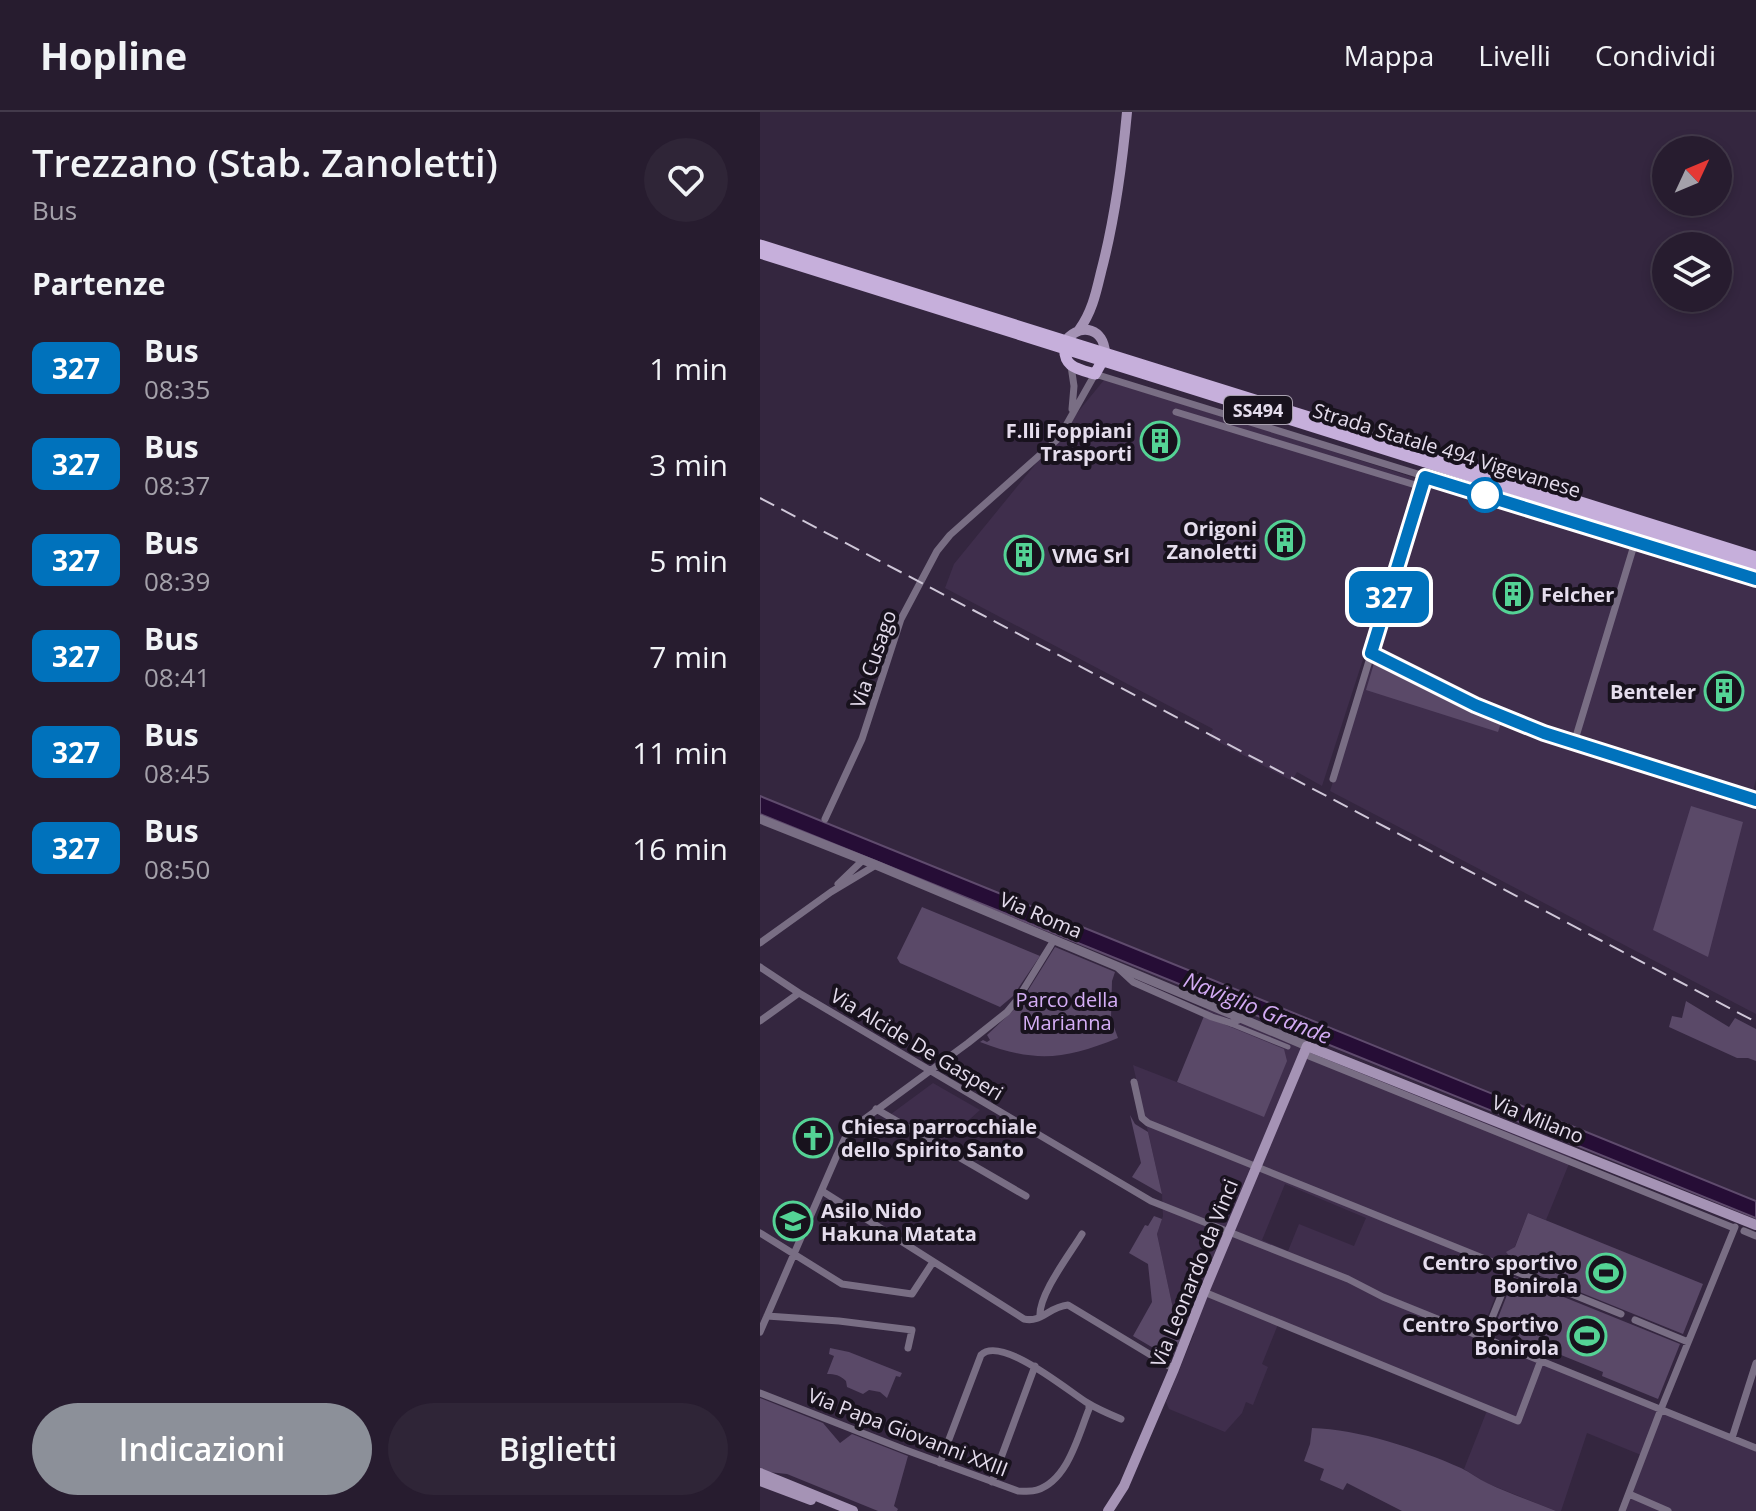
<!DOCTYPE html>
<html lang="it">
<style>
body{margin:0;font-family:"Open Sans",sans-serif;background:#2f2537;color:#f1f3f6;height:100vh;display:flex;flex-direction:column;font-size:30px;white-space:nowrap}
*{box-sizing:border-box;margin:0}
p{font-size:26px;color:#a4a1aa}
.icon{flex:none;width:44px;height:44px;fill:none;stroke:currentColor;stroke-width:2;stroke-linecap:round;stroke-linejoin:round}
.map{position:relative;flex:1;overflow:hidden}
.drawer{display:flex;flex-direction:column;background:#271c2f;width:760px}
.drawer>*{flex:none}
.badge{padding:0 16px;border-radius:12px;font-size:28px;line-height:52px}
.needle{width:52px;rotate:46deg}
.buttons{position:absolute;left:892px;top:24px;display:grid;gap:16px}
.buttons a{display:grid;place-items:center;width:80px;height:80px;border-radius:50%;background:#271c2f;box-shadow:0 4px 12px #0003,0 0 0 2px #433a4b;font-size:40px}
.map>.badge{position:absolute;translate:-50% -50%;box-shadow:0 0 0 4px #fff}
h2{padding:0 32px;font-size:30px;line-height:72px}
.round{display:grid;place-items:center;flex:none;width:84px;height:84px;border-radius:42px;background:#2f2537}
.overview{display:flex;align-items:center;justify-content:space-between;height:136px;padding:0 32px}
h1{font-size:38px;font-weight:600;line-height:60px}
.primary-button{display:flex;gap:16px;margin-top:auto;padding:16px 32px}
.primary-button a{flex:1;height:92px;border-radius:48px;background:#8c9099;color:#fff;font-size:32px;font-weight:600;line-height:92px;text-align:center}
.primary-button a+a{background:#2f2537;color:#f1f3f6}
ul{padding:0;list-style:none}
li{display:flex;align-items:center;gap:24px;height:96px;padding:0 32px}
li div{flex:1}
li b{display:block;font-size:30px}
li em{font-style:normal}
li .badge{min-width:88px;font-weight:700;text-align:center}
header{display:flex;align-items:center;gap:48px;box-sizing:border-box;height:112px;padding:0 40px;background:#271c2f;border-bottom:2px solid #433a4b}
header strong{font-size:38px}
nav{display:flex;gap:44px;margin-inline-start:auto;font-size:28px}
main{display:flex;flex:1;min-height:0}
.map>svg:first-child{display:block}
.built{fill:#3f2e4c;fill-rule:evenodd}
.green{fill:#5a4968}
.water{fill:#260d36;stroke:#5f4b6d;stroke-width:2}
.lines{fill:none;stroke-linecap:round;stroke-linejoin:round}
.pedestrian{stroke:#796e84;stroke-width:5}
.minor{stroke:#796e84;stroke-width:7}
.tertiary{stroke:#796e84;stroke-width:9}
.secondary{stroke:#a593b5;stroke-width:10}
.primary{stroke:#c6afdb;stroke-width:11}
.rail{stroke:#cfc7d8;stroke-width:2;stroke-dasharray:16 8;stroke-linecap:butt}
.line-casing{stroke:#fff;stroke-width:18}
.line{stroke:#0072bc;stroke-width:12}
.stop-dot{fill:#fff;stroke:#0072bc;stroke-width:4}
.labels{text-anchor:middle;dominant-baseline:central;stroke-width:8;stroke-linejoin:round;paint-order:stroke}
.shield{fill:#18121d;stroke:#a8a0af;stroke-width:2}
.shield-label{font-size:18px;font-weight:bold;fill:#e5dded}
.poi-label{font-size:20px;font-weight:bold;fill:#e5dded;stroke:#18121d;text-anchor:end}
.street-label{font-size:20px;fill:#e5dded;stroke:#18121d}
.park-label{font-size:20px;fill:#d5aef6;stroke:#18121d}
.water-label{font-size:22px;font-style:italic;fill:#d3abf4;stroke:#18121d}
</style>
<header>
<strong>Hopline</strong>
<nav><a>Mappa</a><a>Livelli</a><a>Condividi</a></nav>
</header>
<main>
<section class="drawer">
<div class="overview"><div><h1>Trezzano (Stab. Zanoletti)</h1><p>Bus</p></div><a class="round"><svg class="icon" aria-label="heart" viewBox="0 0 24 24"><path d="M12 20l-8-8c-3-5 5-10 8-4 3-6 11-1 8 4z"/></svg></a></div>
<h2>Partenze</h2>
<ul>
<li><span class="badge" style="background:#0072bc;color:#fff">327</span><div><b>Bus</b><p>08:35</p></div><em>1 min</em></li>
<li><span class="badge" style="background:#0072bc;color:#fff">327</span><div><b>Bus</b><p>08:37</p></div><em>3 min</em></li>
<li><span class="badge" style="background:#0072bc;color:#fff">327</span><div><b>Bus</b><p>08:39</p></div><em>5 min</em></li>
<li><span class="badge" style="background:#0072bc;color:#fff">327</span><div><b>Bus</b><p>08:41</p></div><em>7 min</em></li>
<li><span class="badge" style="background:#0072bc;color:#fff">327</span><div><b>Bus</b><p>08:45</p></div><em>11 min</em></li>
<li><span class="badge" style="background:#0072bc;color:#fff">327</span><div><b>Bus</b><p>08:50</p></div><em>16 min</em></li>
</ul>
<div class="primary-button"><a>Indicazioni</a><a>Biglietti</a></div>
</section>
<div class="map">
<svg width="996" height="1399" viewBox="0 0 996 1399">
<rect width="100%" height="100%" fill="#34263f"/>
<path class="built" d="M 344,268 L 503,317 L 661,368 L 562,674 L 537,660 L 532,669 L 449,625 L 453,617 L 185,476 L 194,452 Z
M 672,370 L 996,471 L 996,667 L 990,692 L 996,694 L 996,902 L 570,679 L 669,374 Z
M 450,889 L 815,1037 L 786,1108 L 768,1101 L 719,1226 L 996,1339 L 996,1399 L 865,1399 L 886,1345 L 827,1321 L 801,1399 L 796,1399 L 726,1371 L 704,1357 L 728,1296 L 519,1210 L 502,1252 L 508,1255 L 493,1293 L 486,1290 L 482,1301 L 465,1320 L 409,1297 L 406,1290 L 434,1222 L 417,1215 L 397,1122 L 403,1104 L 402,1082 L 373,953 L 504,1004 L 444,904 ZM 525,1072 L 606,1106 L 594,1134 L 539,1112 L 528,1139 L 502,1128 Z
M 173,971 L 220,998 L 182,1032 L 131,1002 Z"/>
<path class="green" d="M 615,548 L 668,577 L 741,611 L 738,620 L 606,578 Z
M 931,694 L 983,710 L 948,845 L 893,818 Z
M 162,795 L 280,844 L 253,884 L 240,895 L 140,851 L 137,846 Z
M 295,835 L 355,860 L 352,869 L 351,907 L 358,926 C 304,948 275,951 220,930 L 223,928 L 227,930 L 230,928 L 227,923 L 259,893 Z
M 926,889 L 969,915 L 975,906 L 996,917 L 996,949 L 988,946 L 977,946 L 909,915 L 912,904 L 922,906 Z
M 444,904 L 524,937 L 527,949 L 504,1005 L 417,970 Z
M 370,1003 L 375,1012 L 388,1020 L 402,1082 L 372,1065 L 381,1051 Z
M 768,1101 L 943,1172 L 923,1222 L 748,1151 L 750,1145 L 746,1140 L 755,1135 Z
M 394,1104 L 402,1107 L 397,1122 L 417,1215 L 424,1218 L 412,1247 L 373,1224 L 392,1190 L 388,1152 L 369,1141 L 385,1113 L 388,1114 Z
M 754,1165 L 920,1232 L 898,1287 L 842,1264 L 843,1260 L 734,1216 Z
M 70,1236 L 89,1240 L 142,1261 L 140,1265 L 136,1264 L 127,1286 L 120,1280 L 109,1278 L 103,1282 L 87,1275 L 86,1269 C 80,1263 75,1262 67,1262 L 74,1244 L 69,1242 Z
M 0,1286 L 63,1311 L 80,1331 L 92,1322 L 148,1344 L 134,1394 L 138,1397 L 137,1399 L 118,1399 L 27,1362 L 8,1360 L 0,1356 Z
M 552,1316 C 598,1317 658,1337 701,1356 C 710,1360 718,1367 727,1371 C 750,1382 774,1390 796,1399 L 642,1399 L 587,1371 L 583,1378 L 560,1368 L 564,1357 L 544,1349 L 550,1332 Z"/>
<path class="water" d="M 0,684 L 996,1089 L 996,1106 L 0,702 Z"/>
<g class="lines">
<path class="pedestrian" d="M 471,912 L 528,935"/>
<path class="minor" d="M 311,254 L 314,274 L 312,297
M 416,300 L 662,375
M 611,541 L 715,593 L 793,625 L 996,688
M 814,631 L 875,430
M 573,667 L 665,365
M 65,707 L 102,627 L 141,507 L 177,439 L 190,423 L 299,326 L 335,262 L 996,467
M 78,772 L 103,748
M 0,831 L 71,780 L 116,753
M 0,855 L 39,881 L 391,1089 L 588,1167 L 623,1185 L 996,1336
M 359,857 L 373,870 L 452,905 L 471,911 L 481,907
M 0,909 L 39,881
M 544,942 L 974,1116
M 374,970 L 382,1006 L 388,1011 L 861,1202
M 116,997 L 266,1084
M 62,1079 L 264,1207 C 282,1211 288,1195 308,1193 L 414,1257
M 984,1119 L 996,1124
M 0,1121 L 82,1172 L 152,1182 L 173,1150
M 444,1180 L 758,1309 L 781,1248
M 7,1204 L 79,1209 L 152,1218 L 148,1236
M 280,1205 C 278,1183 310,1142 322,1122
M 875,1208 L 928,1230
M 0,1220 L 77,1043 L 85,1026 L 95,1014 L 208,931 L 247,900 L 257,888 L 294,828
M 724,1226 L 751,1159
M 0,1281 L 143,1337 L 258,1379 C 265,1379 271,1380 277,1378 C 308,1368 318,1324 329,1297 L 329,1292
M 972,1326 L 996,1251
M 180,1351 L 221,1243 C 241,1223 307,1278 326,1290 C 337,1297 349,1302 361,1307
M 232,1370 L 275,1254
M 869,1382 L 908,1399
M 862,1399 L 901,1297 L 975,1115"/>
<path class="tertiary" d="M 0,707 L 116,753 L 547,934"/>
<path class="secondary" d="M 319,218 C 332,200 336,181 341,160 C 355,107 362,54 367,0
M 306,228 C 322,210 344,217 345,241
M 0,1361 L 93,1399
M 0,1369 L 51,1388
M 348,1399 L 364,1374 L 414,1257 L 444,1180 L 547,934 L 996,1113"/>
<path class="primary" d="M 0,133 L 996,445
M 0,141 L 996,454
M 305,232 C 302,255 317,257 335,262 L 345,244"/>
<path class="rail" d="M 0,386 L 996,910"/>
</g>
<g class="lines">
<defs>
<path id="line" d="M 996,467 L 665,365 L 611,541 L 715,593 L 784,621 L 996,688"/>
</defs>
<use href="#line" class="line-casing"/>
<use href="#line" class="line"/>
</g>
<defs>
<symbol id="building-ring" viewBox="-11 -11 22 22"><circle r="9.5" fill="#18121d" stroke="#54d395" stroke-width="1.5"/><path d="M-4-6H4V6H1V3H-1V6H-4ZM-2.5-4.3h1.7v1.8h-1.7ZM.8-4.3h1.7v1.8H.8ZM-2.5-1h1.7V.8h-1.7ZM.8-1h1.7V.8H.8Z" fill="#54d395"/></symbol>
<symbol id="church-ring" viewBox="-11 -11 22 22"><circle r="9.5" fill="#18121d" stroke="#54d395" stroke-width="1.5"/><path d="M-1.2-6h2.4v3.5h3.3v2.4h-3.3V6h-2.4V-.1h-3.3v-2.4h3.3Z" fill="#54d395"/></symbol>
<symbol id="school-ring" viewBox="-11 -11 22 22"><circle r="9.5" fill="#18121d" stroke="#54d395" stroke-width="1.5"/><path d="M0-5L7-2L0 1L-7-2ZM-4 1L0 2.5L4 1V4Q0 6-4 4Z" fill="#54d395"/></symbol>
<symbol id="stadium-ring" viewBox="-11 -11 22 22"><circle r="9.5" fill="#18121d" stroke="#54d395" stroke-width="1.5"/><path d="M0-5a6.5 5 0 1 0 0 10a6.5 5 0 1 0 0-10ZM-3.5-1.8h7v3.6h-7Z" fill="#54d395"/></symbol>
</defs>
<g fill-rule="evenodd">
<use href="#building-ring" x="378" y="307" width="44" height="44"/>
<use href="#building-ring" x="503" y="406" width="44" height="44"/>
<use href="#building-ring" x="242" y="421" width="44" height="44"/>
<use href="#building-ring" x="731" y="460" width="44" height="44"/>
<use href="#building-ring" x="942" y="557" width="44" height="44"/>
<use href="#church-ring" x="31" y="1004" width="44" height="44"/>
<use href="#school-ring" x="11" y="1087" width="44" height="44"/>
<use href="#stadium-ring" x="824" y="1139" width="44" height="44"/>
<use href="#stadium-ring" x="805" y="1202" width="44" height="44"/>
</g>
<circle class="stop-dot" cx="725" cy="383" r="16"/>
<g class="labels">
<rect class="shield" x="464" y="284" width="68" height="28" rx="6"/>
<g class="shield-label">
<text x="498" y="298">SS494</text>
</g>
<g class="poi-label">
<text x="372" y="318">F.lli Foppiani<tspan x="372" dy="23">Trasporti</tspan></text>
<text x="497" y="416">Origoni<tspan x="497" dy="23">Zanoletti</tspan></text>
<text x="292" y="443" text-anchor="start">VMG Srl</text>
<text x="781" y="482" text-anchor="start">Felcher</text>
<text x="936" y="579">Benteler</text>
<text x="81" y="1014" text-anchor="start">Chiesa parrocchiale<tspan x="81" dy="23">dello Spirito Santo</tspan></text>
<text x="61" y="1098" text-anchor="start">Asilo Nido<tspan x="61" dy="23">Hakuna Matata</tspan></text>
<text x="818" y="1150">Centro sportivo<tspan x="818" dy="23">Bonirola</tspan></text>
<text x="799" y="1212">Centro Sportivo<tspan x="799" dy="23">Bonirola</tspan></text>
</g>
<g class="street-label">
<text transform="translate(687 338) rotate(17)">Strada Statale 494 Vigevanese</text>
<text transform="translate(113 547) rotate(-71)">Via Cusago</text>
<text transform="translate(281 803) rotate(23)">Via Roma</text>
<text transform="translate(157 932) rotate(31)">Via Alcide De Gasperi</text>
<text transform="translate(778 1007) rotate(22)">Via Milano</text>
<text transform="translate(434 1161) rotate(-68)">Via Leonardo da Vinci</text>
<text transform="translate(148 1320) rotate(21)">Via Papa Giovanni XXIII</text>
</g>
<g class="park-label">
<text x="307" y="887">Parco della<tspan x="307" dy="23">Marianna</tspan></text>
</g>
<g class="water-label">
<text transform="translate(498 895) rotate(22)">Naviglio Grande</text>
</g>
</g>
</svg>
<div class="buttons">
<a><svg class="needle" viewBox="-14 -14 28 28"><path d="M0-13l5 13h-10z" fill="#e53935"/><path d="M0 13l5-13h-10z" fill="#a4a1aa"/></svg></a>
<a><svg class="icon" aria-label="layers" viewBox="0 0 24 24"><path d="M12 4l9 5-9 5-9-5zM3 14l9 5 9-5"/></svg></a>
</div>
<b class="badge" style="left:629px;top:485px;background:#0072bc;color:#fff">327</b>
</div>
</main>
